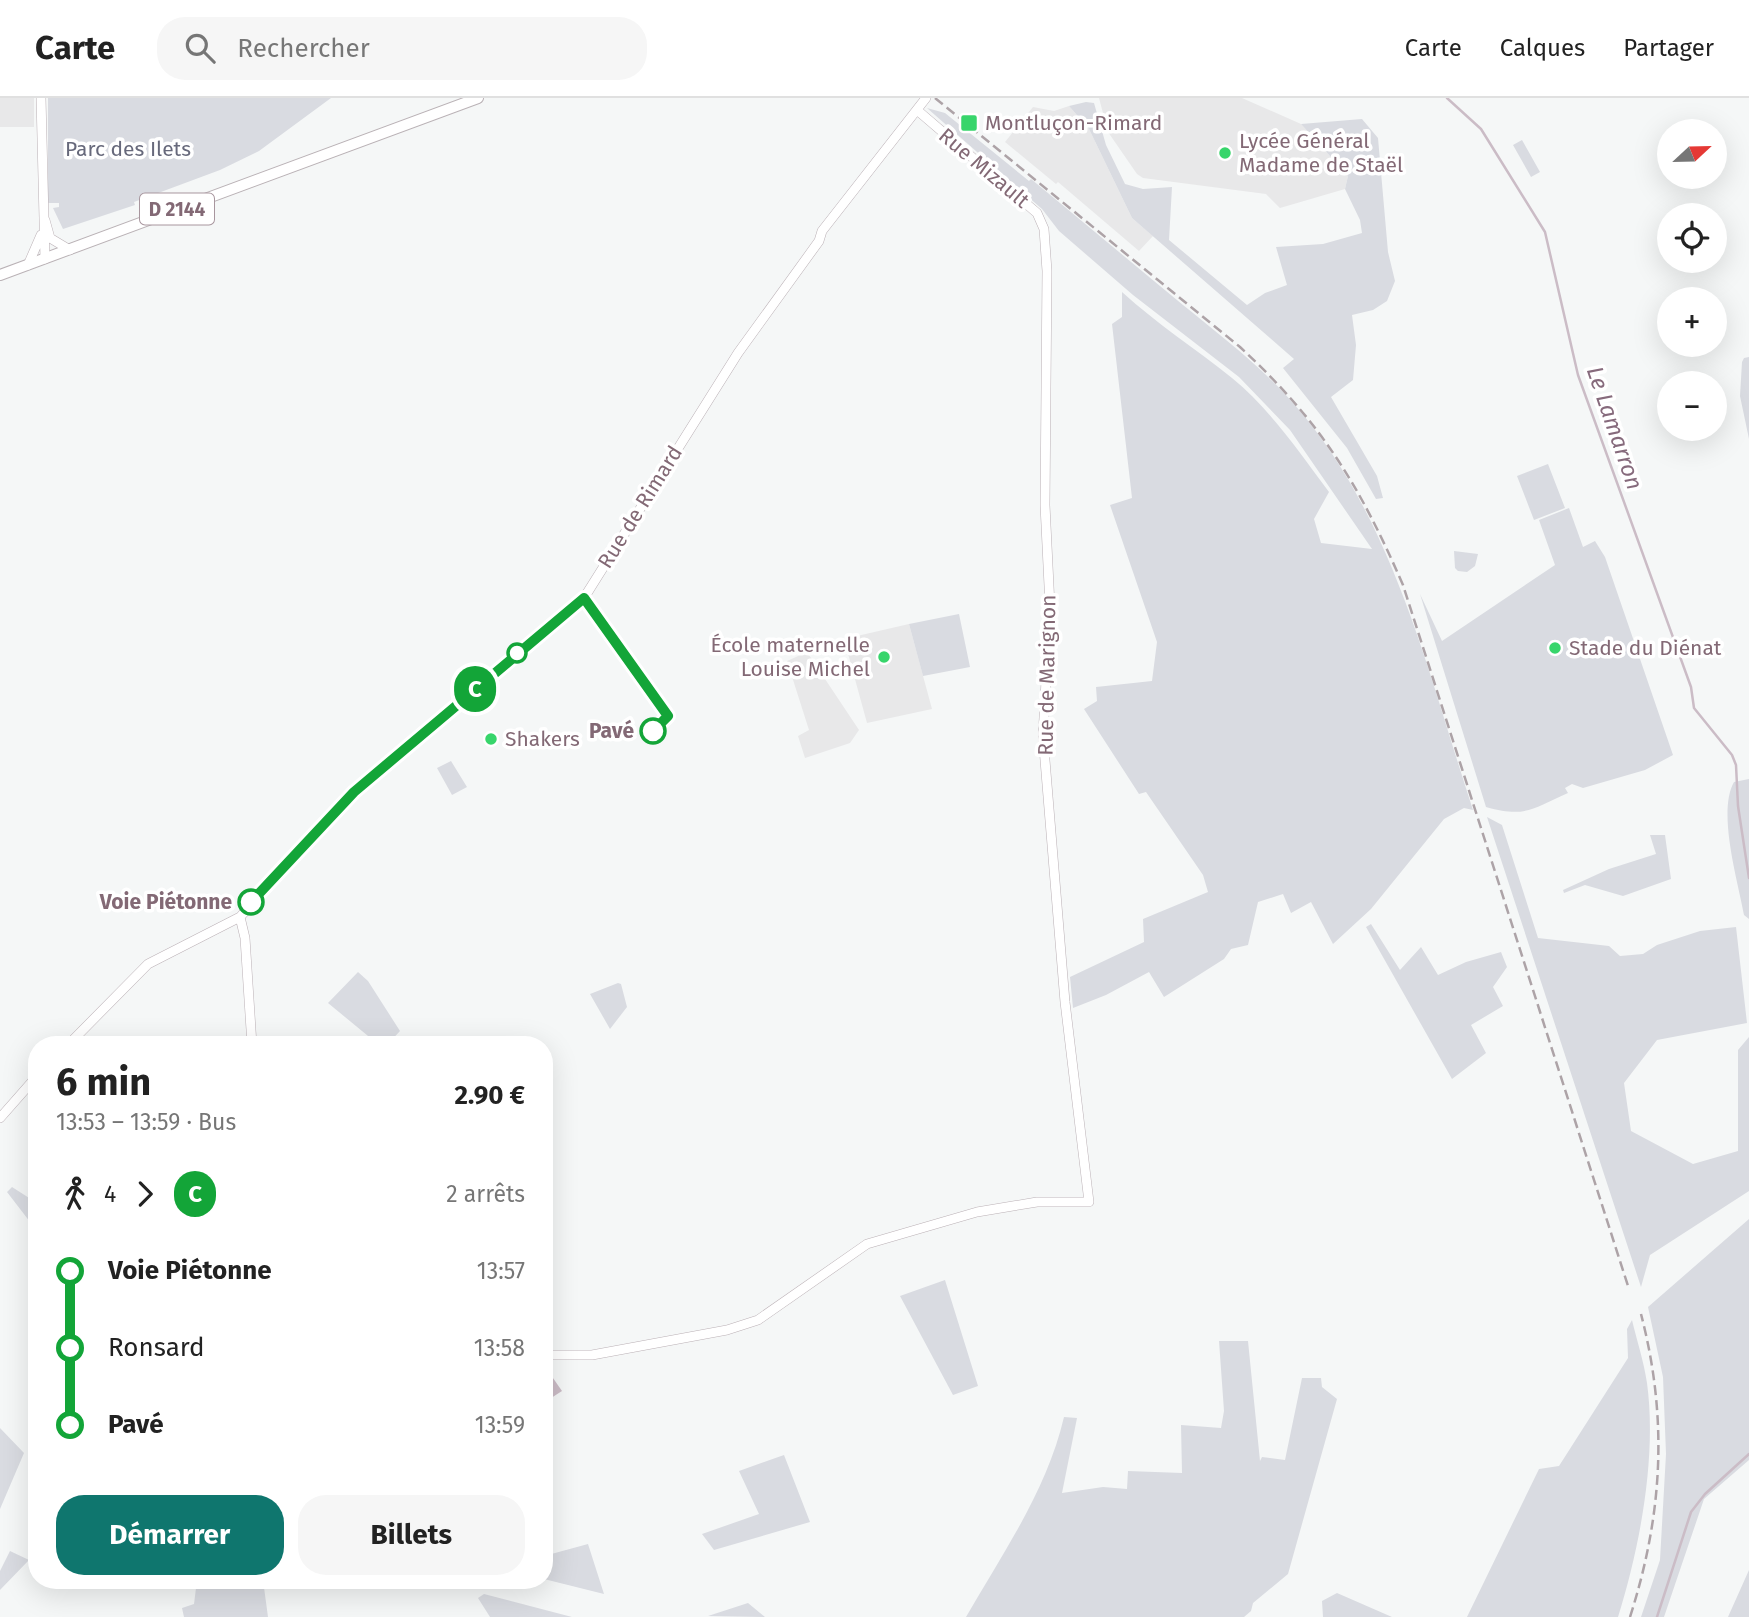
<!DOCTYPE html>
<html lang="fr">
<meta charset="utf-8">
<style>
body{margin:0;font-family:"Fira Sans",sans-serif;background:#f6f6f6;color:#222;height:100vh;display:flex;flex-direction:column;font-size:26px;white-space:nowrap}
*{box-sizing:border-box;margin:0}
p{font-size:23px;color:#767676}
.icon{flex:none;width:38px;height:38px;fill:none;stroke:currentColor;stroke-width:2;stroke-linecap:round;stroke-linejoin:round}
.map{position:relative;flex:1;overflow:hidden}
.details{position:absolute;left:28px;top:938px;width:525px;height:553px;display:flex;flex-direction:column;background:#fff;border-radius:28px;box-shadow:0 7px 28px #0002}
.details>*{flex:none}
.badge{padding:0 14px;border-radius:23px;font-size:24px;line-height:46px}
.needle{width:46px;rotate:68deg}
.buttons{position:absolute;left:1657px;top:21px;display:grid;gap:14px}
.buttons a{display:grid;place-items:center;width:70px;height:70px;border-radius:50%;background:#fff;box-shadow:0 7px 28px #0002;font-size:35px}
.map>.badge{position:absolute;translate:-50% -50%;box-shadow:0 0 0 4px #fff}
.legs{display:flex;align-items:center;gap:10px;height:77px;padding:0 28px;font-size:23px}
.legs p{margin-inline-start:auto}
.headline{display:flex;align-items:center;justify-content:space-between;height:119px;padding:0 28px}
h1{font-size:38px;font-weight:700;line-height:52px}
.button{display:flex;gap:14px;margin-top:auto;padding:14px 28px}
.button a{flex:1;height:80px;border-radius:28px;background:#0f766e;color:#fff;font-size:28px;font-weight:700;line-height:80px;text-align:center}
.button a+a{background:#f6f6f6;color:#222}
ul{padding:0 28px;list-style:none}
li{display:flex;align-items:center;gap:24px;height:77px;font-size:26px}
li i{display:grid;place-items:center;width:10px;height:100%;margin:0 9px;background:currentColor}
li i::after{content:'';width:18px;height:18px;margin:-9px;border:5px solid;border-radius:50%;background:#fff}
li p{margin-inline-start:auto}
li:first-child i{background:linear-gradient(#0000 50%,currentColor 0)}
li:last-child i{background:linear-gradient(currentColor 50%,#0000 0)}
header{display:flex;align-items:center;gap:42px;box-sizing:border-box;height:98px;padding:0 35px;background:#fff;border-bottom:2px solid #e0e0e0}
header strong{font-size:33px}
nav{display:flex;gap:38px;margin-inline-start:auto;font-size:24px}
.search{width:490px;height:63px;background:#f6f6f6;display:flex;align-items:center;gap:18px;box-sizing:border-box;padding:0 24px;border-radius:28px;color:#767676;font-size:26px}
.map>svg:first-child{display:block}
.built{fill:#e8e8e9}
.green{fill:#d9dbe1}
.water{fill:#cbbcc6}
.lines{fill:none;stroke-linecap:round;stroke-linejoin:round}
.stream{stroke:#cbbcc6;stroke-width:2.5}
.secondary-casing{stroke:#bbb1b6;stroke-width:10}
.primary-casing{stroke:#bab2b6;stroke-width:12}
.secondary{stroke:#fff;stroke-width:9}
.primary{stroke:#fff;stroke-width:10}
.rail{stroke:#ada3a7;stroke-width:2.5;stroke-dasharray:10 5;stroke-linecap:butt}
.line-1-casing{stroke:#fff;stroke-width:16}
.line-1{stroke:#13a538;stroke-width:10}
.poi-dot{fill:#37d56b;stroke:#fff;stroke-width:2.5}
.stop-1-dot{fill:#fff;stroke:#13a538;stroke-width:3.5}
.labels{text-anchor:middle;dominant-baseline:central;stroke-width:7;stroke-linejoin:round;paint-order:stroke}
.shield{fill:#fff;stroke:#a8969e;stroke-width:2}
.shield-label{font-size:19px;font-weight:bold;fill:#836975}
.poi-label{font-size:21px;fill:#836975;stroke:#fff;text-anchor:start}
.park-label{font-size:21px;fill:#67697b;stroke:#fff}
.street-label{font-size:21px;fill:#836975;stroke:#fff}
.stop-label{font-size:21px;font-weight:bold;fill:#836975;stroke:#fff;text-anchor:end}
.water-label{font-size:23px;font-style:italic;fill:#866a7c;stroke:#fff}
</style>
<header>
<strong>Carte</strong>
<div class="search"><svg class="icon" aria-label="search" viewBox="0 0 24 24"><circle cx="10" cy="10" r="6"/><path d="M15 15l6 6"/></svg>Rechercher</div>
<nav><a>Carte</a><a>Calques</a><a>Partager</a></nav>
</header>
<div class="map">
<svg width="1749" height="1519" viewBox="0 0 1749 1519">
<rect width="100%" height="100%" fill="#f5f7f7"/>
<path class="built" d="M 0,0 L 34,0 L 34,29 L 0,29 Z
M 1099,0 L 1242,0 L 1301,26 L 1348,78 L 1345,91 L 1280,110 L 1266,96 L 1143,80 L 1137,76 L 1108,34 Z
M 1069,8 L 1089,31 L 1132,120 L 1153,138 L 1139,153 L 1058,84 L 1056,86 L 1005,44 L 1033,9 L 1054,13 Z
M 909,526 L 932,611 L 867,625 L 844,541 Z
M 807,554 L 859,632 L 850,645 L 805,660 L 798,638 L 809,632 L 787,563 Z"/>
<path class="green" d="M 48,0 L 331,0 L 259,53 L 220,72 L 134,104 L 135,107 L 63,131 L 53,110 L 59,109 L 59,105 L 48,105 Z
M 1086,4 L 1094,5 L 1106,47 L 1125,86 L 1143,91 L 1172,89 L 1169,142 L 1247,207 L 1265,195 L 1287,187 L 1276,149 L 1323,146 L 1362,135 L 1360,122 L 1345,91 L 1348,78 L 1301,26 L 1362,21 L 1378,40 L 1388,154 L 1395,183 L 1387,203 L 1373,212 L 1352,217 L 1356,247 L 1353,282 L 1331,299 L 1377,378 L 1383,400 L 1376,401 L 1347,350 L 1283,270 L 1294,261 L 1132,120 L 1089,31 L 1069,8 Z
M 927,10 L 945,15 L 1029,83 L 1031,81 C 1082,123 1132,165 1183,207 C 1221,238 1261,268 1294,306 C 1393,419 1427,572 1473,712 L 1464,710 L 1444,721 L 1371,811 L 1333,846 L 1311,804 L 1291,815 L 1283,796 L 1258,804 L 1248,847 L 1231,851 L 1224,861 L 1164,899 L 1149,874 L 1106,897 L 1073,910 L 1070,879 L 1144,844 L 1143,821 L 1208,794 L 1203,777 L 1146,694 L 1139,696 L 1084,611 L 1097,603 L 1096,589 L 1152,583 L 1157,544 L 1110,407 L 1132,400 L 1112,226 L 1122,219 L 1122,194 C 1157,226 1196,251 1232,280 C 1270,311 1300,355 1329,394 L 1314,421 L 1321,445 L 1372,451 L 1290,332 L 1239,279 L 1133,197 L 1059,133 L 1042,111 Z
M 1522,42 L 1540,74 L 1531,79 L 1513,47 Z
M 1749,259 L 1749,341 L 1740,298 L 1742,264 L 1744,260 Z
M 1548,366 L 1565,410 L 1534,422 L 1517,378 Z
M 1569,410 L 1583,449 L 1595,443 L 1605,459 L 1673,657 L 1645,672 L 1583,690 L 1572,686 L 1565,690 L 1568,695 C 1532,711 1525,720 1486,709 L 1420,496 L 1442,543 L 1555,467 L 1539,422 Z
M 1454,453 L 1478,456 L 1475,468 L 1467,474 L 1458,473 L 1455,470 Z
M 959,516 L 970,569 L 923,578 L 909,526 Z
M 451,663 L 467,689 L 452,697 L 437,670 Z
M 1749,681 L 1749,821 L 1744,817 C 1738,783 1717,714 1734,684 Z
M 1487,719 L 1502,727 L 1538,840 L 1609,848 L 1620,858 L 1643,856 L 1657,847 L 1700,833 L 1736,829 L 1747,925 L 1657,942 L 1624,985 L 1631,1033 L 1693,1066 L 1738,1053 L 1738,952 L 1749,939 L 1749,1093 L 1650,1157 L 1641,1189 Z
M 1650,737 L 1665,737 L 1671,781 L 1623,798 L 1585,787 L 1564,795 L 1563,792 L 1609,771 L 1656,756 Z
M 1371,826 L 1400,872 L 1421,849 L 1438,877 L 1466,864 L 1501,854 L 1507,869 L 1493,889 L 1503,908 L 1471,927 L 1486,955 L 1452,981 L 1366,829 Z
M 358,874 L 368,883 L 400,933 L 387,947 L 379,947 L 328,905 Z
M 618,885 L 621,886 L 627,909 L 610,931 L 590,896 Z
M 12,1089 L 37,1105 L 37,1133 L 7,1094 Z
M 1749,1121 L 1749,1362 L 1704,1401 L 1664,1519 L 1641,1519 L 1660,1462 L 1666,1356 L 1663,1279 L 1648,1209 Z
M 945,1182 L 978,1288 L 953,1297 L 900,1198 Z
M 1632,1222 C 1637,1243 1644,1264 1647,1285 C 1657,1358 1640,1449 1618,1519 L 1467,1519 L 1539,1371 L 1559,1368 L 1628,1260 L 1627,1231 Z
M 1219,1243 L 1248,1243 L 1260,1363 L 1262,1359 L 1285,1362 L 1302,1280 L 1321,1280 L 1322,1289 L 1337,1301 L 1288,1476 L 1253,1505 L 1251,1513 L 1244,1519 L 966,1519 C 1003,1455 1047,1392 1064,1319 L 1077,1320 L 1062,1395 L 1103,1389 L 1127,1391 L 1128,1373 L 1182,1375 L 1181,1327 L 1221,1330 L 1224,1313 Z
M 0,1330 L 24,1355 L 0,1411 Z
M 784,1357 L 810,1424 L 714,1452 L 702,1436 L 759,1416 L 739,1373 Z
M 588,1446 L 604,1496 L 544,1481 L 544,1458 Z
M 10,1453 L 29,1462 L 0,1492 L 0,1473 Z
M 1749,1472 L 1749,1519 L 1728,1519 Z
M 197,1482 L 263,1482 L 268,1519 L 184,1519 L 182,1510 L 194,1506 Z
M 1337,1495 L 1392,1519 L 1323,1519 L 1322,1503 Z
M 484,1496 L 572,1519 L 490,1519 L 478,1500 Z
M 748,1505 L 765,1519 L 707,1518 L 708,1518 Z"/>
<path class="water" d="M 546,1270 L 562,1293 L 548,1302 L 544,1291 Z"/>
<g class="lines">
<path class="stream" d="M 1447,0 L 1481,31 L 1545,134 L 1578,277 L 1691,589 L 1694,610 L 1732,657 L 1736,667 L 1738,708 L 1749,780
M 1657,1519 L 1691,1414 L 1705,1396 L 1749,1356"/>
<defs>
<path id="secondary" d="M 41,0 L 45,161
M 45,122 L 50,140 L 70,152
M 28,167 L 41,137
M 240,819 L 245,840 L 252,947
M 68,947 L 148,866 L 240,819 L 354,694 L 584,500 L 738,255 L 819,143 L 822,133 L 926,0
M 0,1020 L 37,978
M 544,1257 L 592,1257 L 727,1232 L 758,1222 L 867,1146 L 977,1114 L 1037,1104 L 1089,1104 L 1065,904 L 1043,638 L 1050,508 L 1045,407 L 1047,173 L 1044,131 L 1037,115 L 917,12"/>
<path id="primary" d="M 0,177 L 478,0"/>
</defs>
<use href="#secondary" class="secondary-casing"/>
<use href="#primary" class="primary-casing"/>
<use href="#secondary" class="secondary"/>
<use href="#primary" class="primary"/>
<path class="rail" d="M 935,0 L 1240,249 C 1321,324 1359,386 1403,487 L 1629,1191
M 1630,1519 C 1663,1416 1668,1320 1641,1216"/>
</g>
<g class="lines">
<defs>
<path id="line-1" d="M 251,804 L 354,694 L 584,500 L 668,618 L 653,633"/>
</defs>
<use href="#line-1" class="line-1-casing"/>
<use href="#line-1" class="line-1"/>
</g>
<g class="poi-dot">
<rect x="960" y="16" width="18" height="18" rx="3.5"/>
<circle cx="1225" cy="55" r="7"/>
<circle cx="1555" cy="550" r="7"/>
<circle cx="884" cy="559" r="7"/>
<circle cx="491" cy="641" r="7"/>
</g>
<g class="stop-1-dot">
<circle cx="517" cy="555" r="9"/>
<circle cx="653" cy="633" r="12"/>
<circle cx="251" cy="804" r="12"/>
</g>
<g class="labels">
<rect class="shield" x="140" y="95.5" width="74" height="31" rx="5"/>
<g class="shield-label">
<text x="177" y="111">D 2144</text>
</g>
<g class="poi-label">
<text x="985" y="25">Montluçon-Rimard</text>
<text x="1239" y="43">Lycée Général<tspan x="1239" dy="24">Madame de Staël</tspan></text>
<text x="870" y="547" text-anchor="end">École maternelle<tspan x="870" dy="24">Louise Michel</tspan></text>
<text x="1569" y="550">Stade du Diénat</text>
<text x="505" y="641">Shakers</text>
</g>
<g class="park-label">
<text x="128" y="51">Parc des Ilets</text>
</g>
<g class="street-label">
<text transform="translate(984 70) rotate(40)">Rue Mizault</text>
<text transform="translate(640 409) rotate(-58)">Rue de Rimard</text>
<text transform="translate(1047 577) rotate(-89)">Rue de Marignon</text>
</g>
<g class="stop-label">
<text x="634" y="633">Pavé</text>
<text x="232" y="804">Voie Piétonne</text>
</g>
<g class="water-label">
<text transform="translate(1615 330) rotate(71)">Le Lamarron</text>
</g>
</g>
</svg>
<div class="buttons">
<a><svg class="needle" viewBox="-14 -14 28 28"><path d="M0-13l5 13h-10z" fill="#e53935"/><path d="M0 13l5-13h-10z" fill="#767676"/></svg></a>
<a><svg class="icon" aria-label="locate" viewBox="0 0 24 24"><circle cx="12" cy="12" r="6"/><path d="M12 2v4M12 18v4M2 12h4M18 12h4"/></svg></a>
<a>+</a>
<a>−</a>
</div>
<b class="badge" style="left:475px;top:591px;background:#13a538;color:#fff">C</b>
<section class="details">
<div class="headline"><div><h1>6 min</h1><p>13:53 – 13:59 · Bus</p></div><b>2.90 €</b></div>
<div class="legs"><svg class="icon" aria-label="walk" viewBox="0 0 24 24"><circle cx="13" cy="4" r="2"/><path d="M13 8l-2 6 4 7M11 14l-3 7M7 12l3-4h3l4 4"/></svg>4<svg class="icon" aria-label="forward" viewBox="0 0 24 24"><path d="M9 5l7 7-7 7"/></svg><b class="badge" style="background:#13a538;color:#fff">C</b><p>2 arrêts</p></div>
<ul>
<li><i style="color:#13a538"></i><b>Voie Piétonne</b><p>13:57</p></li>
<li><i style="color:#13a538"></i><span>Ronsard</span><p>13:58</p></li>
<li><i style="color:#13a538"></i><b>Pavé</b><p>13:59</p></li>
</ul>
<div class="button"><a>Démarrer</a><a>Billets</a></div>
</section>
</div>
